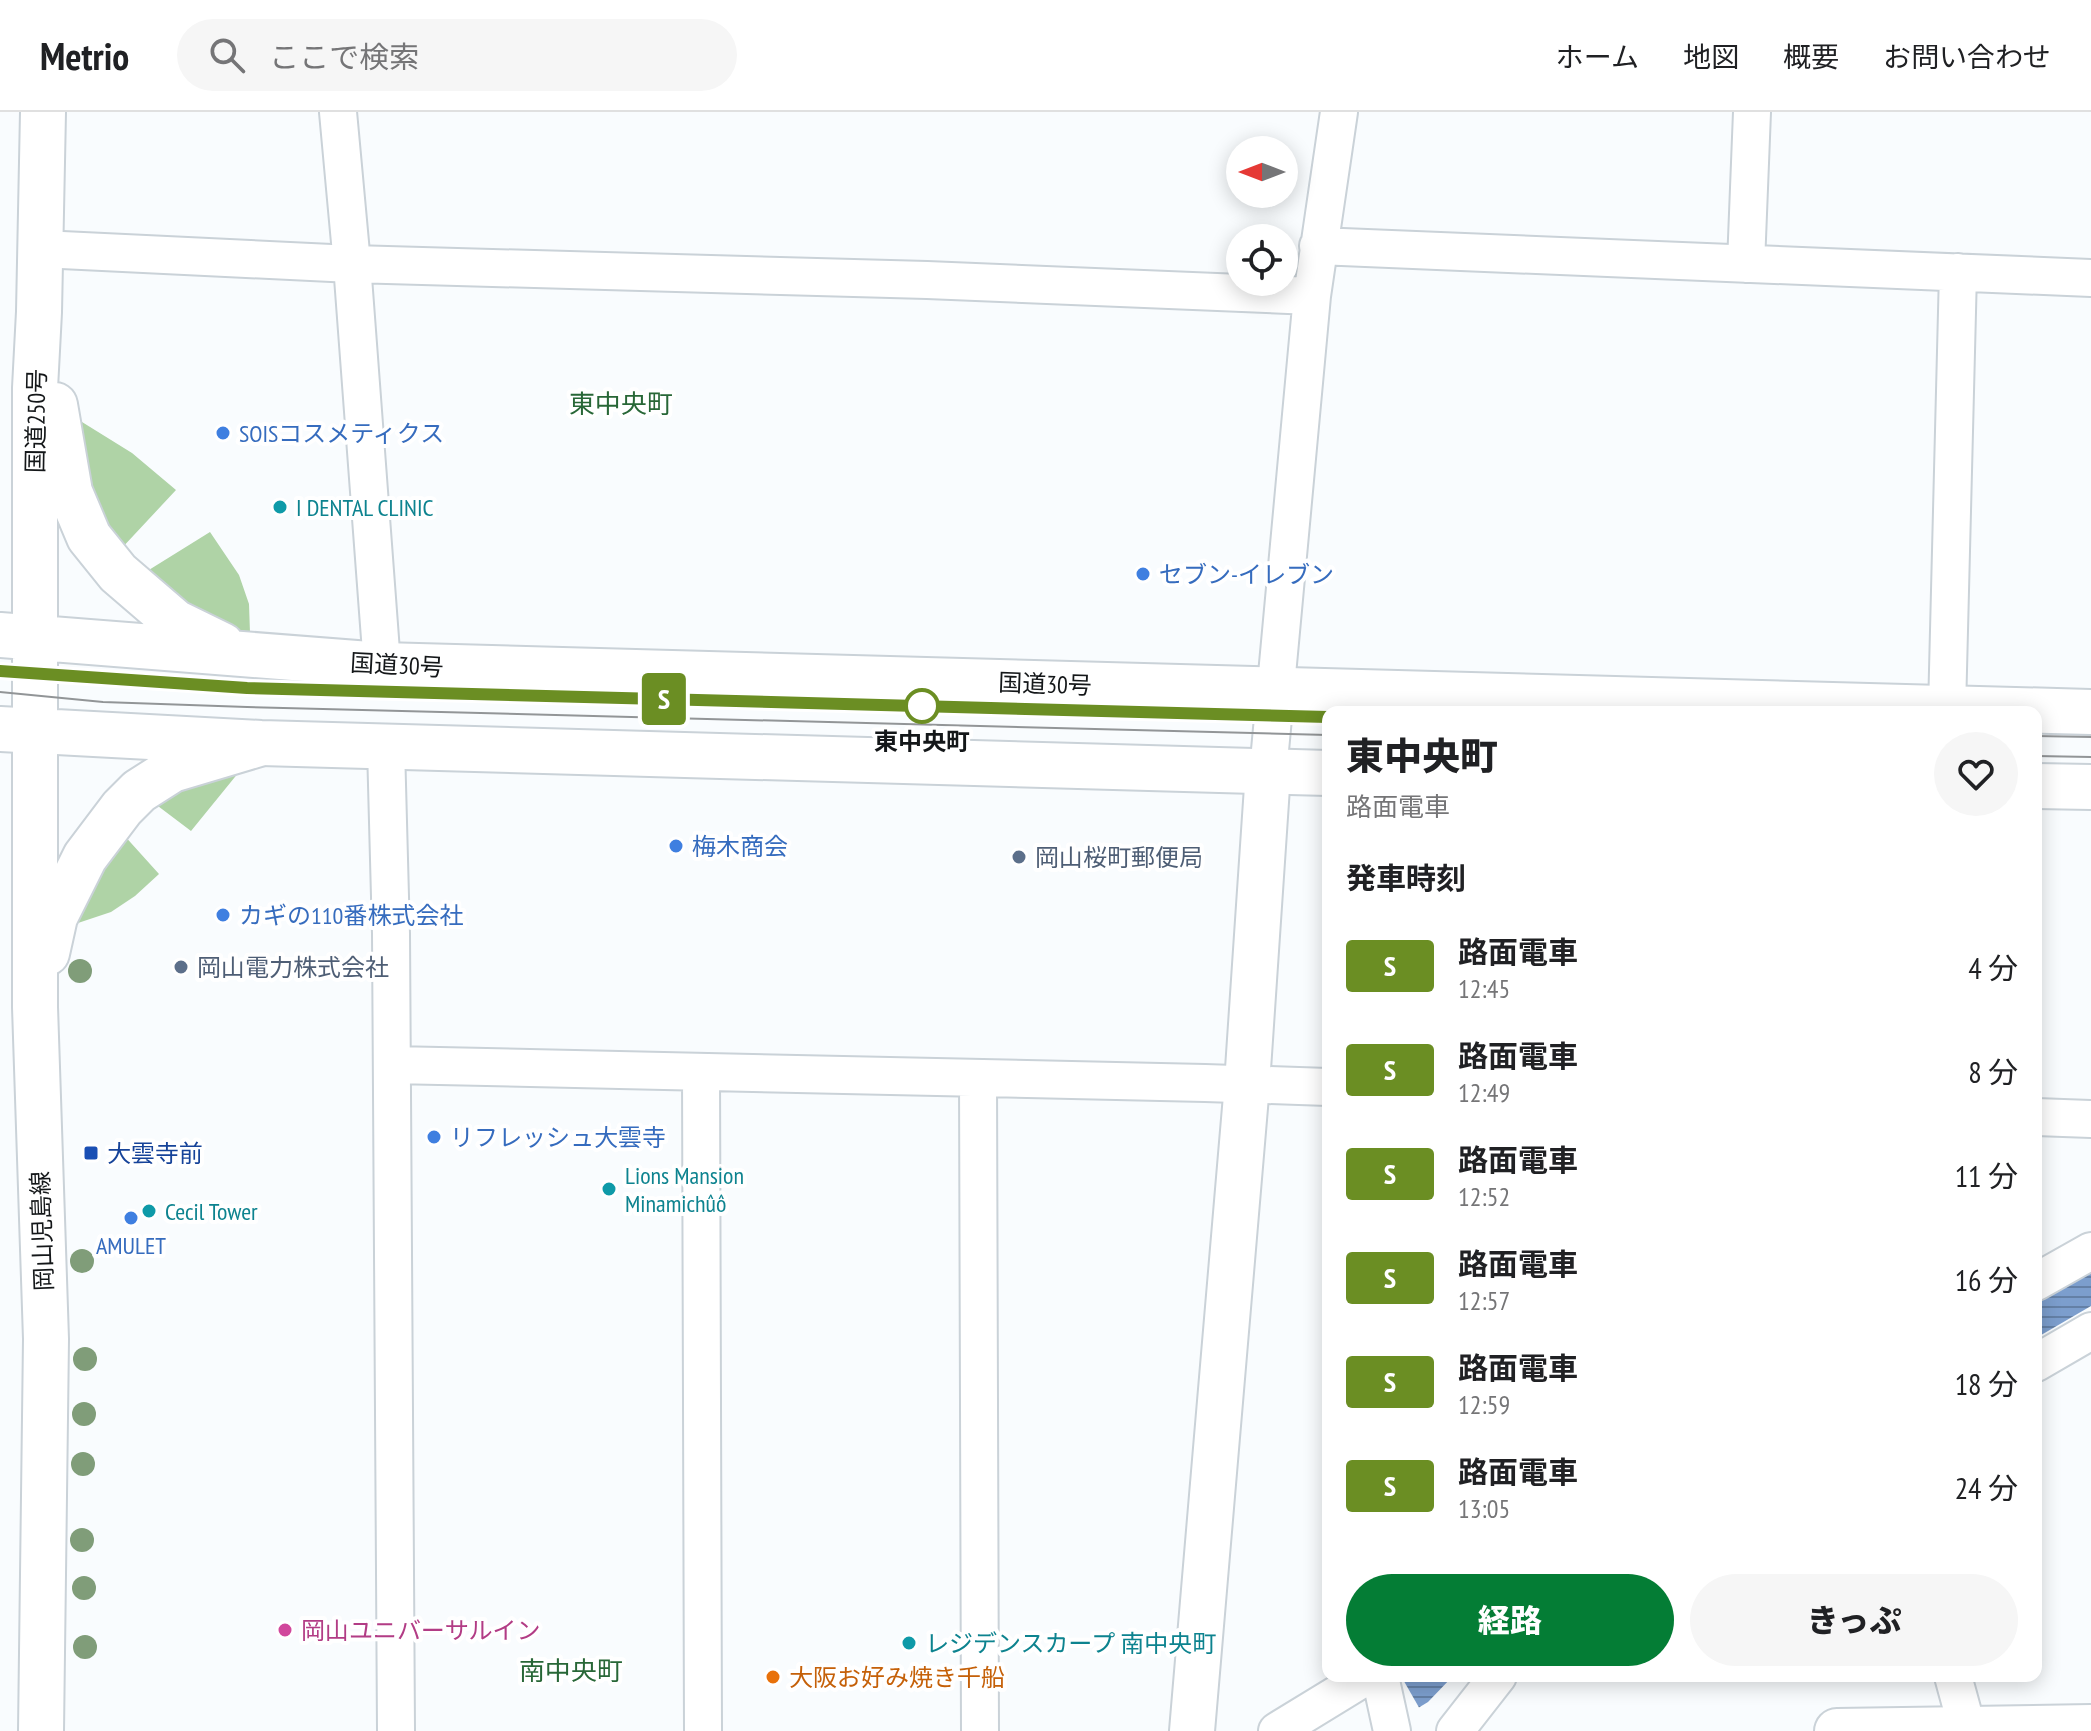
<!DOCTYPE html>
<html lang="ja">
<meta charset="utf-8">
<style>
body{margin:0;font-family:"PT Sans Narrow","Noto Sans JP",sans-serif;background:#f6f6f6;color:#202124;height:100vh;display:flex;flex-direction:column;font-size:30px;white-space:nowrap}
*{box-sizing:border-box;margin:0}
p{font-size:26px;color:#757577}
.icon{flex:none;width:44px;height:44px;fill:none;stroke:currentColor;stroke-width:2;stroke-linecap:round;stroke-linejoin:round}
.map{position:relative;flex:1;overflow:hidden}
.panel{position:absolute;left:1322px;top:594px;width:720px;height:976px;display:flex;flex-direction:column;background:#fff;border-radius:16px;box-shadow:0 4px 20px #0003}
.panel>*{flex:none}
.badge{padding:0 16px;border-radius:6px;font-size:28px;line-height:52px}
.needle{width:52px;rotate:270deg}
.tools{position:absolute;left:1226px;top:24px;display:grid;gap:16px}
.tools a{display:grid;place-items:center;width:72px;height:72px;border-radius:50%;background:#fff;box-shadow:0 4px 20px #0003;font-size:40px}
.map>.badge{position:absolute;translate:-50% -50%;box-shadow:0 0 0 4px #fff}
h2{padding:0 24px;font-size:30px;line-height:72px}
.round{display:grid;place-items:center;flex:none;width:84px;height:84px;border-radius:42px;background:#f6f6f6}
.overview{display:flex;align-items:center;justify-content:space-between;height:136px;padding:0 24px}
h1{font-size:38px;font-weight:800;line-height:60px}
.button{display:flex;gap:16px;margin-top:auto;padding:16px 24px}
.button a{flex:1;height:92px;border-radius:48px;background:#047d35;color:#fff;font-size:32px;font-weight:800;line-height:92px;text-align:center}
.button a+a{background:#f6f6f6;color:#202124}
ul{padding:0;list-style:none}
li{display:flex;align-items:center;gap:24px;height:104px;padding:0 24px}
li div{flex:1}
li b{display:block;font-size:30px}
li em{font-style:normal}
li .badge{min-width:88px;font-weight:700;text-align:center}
header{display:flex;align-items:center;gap:48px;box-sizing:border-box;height:112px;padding:0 40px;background:#fff;border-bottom:2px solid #e0e0e0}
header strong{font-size:38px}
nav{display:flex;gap:44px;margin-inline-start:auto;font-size:28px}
.search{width:560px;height:72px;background:#f6f6f6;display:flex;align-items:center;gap:20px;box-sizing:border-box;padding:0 28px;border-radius:44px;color:#757577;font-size:30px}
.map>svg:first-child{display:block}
.green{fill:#afd3a6}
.water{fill:url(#water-rules)}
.pier{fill:#f9fcfe}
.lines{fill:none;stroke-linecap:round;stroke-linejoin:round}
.street-casing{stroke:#cad2d8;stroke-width:40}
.secondary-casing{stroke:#cad2d8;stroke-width:48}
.primary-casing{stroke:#cad2d8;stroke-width:48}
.highway-casing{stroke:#cad2d8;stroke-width:48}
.street{stroke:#fff;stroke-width:36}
.secondary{stroke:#fff;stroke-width:44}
.primary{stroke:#fff;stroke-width:44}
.highway{stroke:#fff;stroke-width:44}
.tram{stroke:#929597;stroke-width:2}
.tree{fill:#809d79}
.line-casing{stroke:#fff;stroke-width:18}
.line{stroke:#6b8e23;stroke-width:12}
.shop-dot{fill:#3f7fe0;stroke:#fff;stroke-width:3}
.culture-dot{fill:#0f9aa8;stroke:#fff;stroke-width:3}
.stop-dot{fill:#fff;stroke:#6b8e23;stroke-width:4}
.service-dot{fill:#5c6f8a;stroke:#fff;stroke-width:3}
.transit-dot{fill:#1a4fb4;stroke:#fff;stroke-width:3}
.hotel-dot{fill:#d1479c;stroke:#fff;stroke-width:3}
.food-dot{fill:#e8710a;stroke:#fff;stroke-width:3}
.labels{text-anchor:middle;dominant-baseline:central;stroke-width:8;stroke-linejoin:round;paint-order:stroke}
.street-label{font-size:24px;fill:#141719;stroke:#fff}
.shop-label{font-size:24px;fill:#366cbe;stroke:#fff;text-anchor:start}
.culture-label{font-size:24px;fill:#0d838f;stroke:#fff;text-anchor:start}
.stop-label{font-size:24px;font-weight:bold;fill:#141719;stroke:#fff}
.service-label{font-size:24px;fill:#4e5e75;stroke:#fff;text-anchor:start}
.transit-label{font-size:24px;fill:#164399;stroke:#fff;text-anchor:start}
.hotel-label{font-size:24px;fill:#b23c85;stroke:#fff;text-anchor:start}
.food-label{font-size:24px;fill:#c56008;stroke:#fff;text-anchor:start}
.neighbourhood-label{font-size:26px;fill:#286737;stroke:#fff}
</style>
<header>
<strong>Metrio</strong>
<div class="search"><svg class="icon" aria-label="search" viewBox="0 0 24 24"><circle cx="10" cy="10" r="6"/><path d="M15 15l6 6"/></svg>ここで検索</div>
<nav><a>ホーム</a><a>地図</a><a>概要</a><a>お問い合わせ</a></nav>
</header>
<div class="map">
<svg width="2091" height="1619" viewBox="0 0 2091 1619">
<defs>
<pattern id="water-rules" width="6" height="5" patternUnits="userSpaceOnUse" patternTransform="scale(2)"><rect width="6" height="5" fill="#7c9ecd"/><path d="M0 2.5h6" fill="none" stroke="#6480a6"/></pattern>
</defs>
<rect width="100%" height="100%" fill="#f9fcfe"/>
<path class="green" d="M 82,310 L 132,341 L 176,378 L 120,438 L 95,393 L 81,340 Z
M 210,420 L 239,463 L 249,492 L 250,521 C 220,524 169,479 144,461 Z
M 239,660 L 191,719 L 150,688 L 167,678 Z
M 122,721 L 159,762 L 135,784 L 111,800 L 72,813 Z"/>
<path class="water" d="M 2091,1160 L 2091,1194 L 2036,1226 L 2036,1190 Z
M 1399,1564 L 1453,1564 L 1428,1590 L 1380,1619 Z"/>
<path class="pier" d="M 1392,1564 L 1401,1564 L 1421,1599 L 1387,1619 L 1299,1619 Z"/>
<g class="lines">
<defs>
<path id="street" d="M 338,0 L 352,152 L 382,553
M 1318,134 L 2091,166
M 41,137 L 352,152 L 927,168 L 1312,184
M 1746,152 L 1752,0
M 1947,598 L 1958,160
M 386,635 L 391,822 L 396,1619
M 1268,660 L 1312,184 L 1339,0
M 392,953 L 1205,971 L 1328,975
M 701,960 L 703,1619
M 978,966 L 980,1619
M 2036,1005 L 2091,1007
M 2036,1170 L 2091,1139
M 2036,1251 L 2091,1219
M 1380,1564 L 1392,1619
M 1953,1564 L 1968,1619
M 1277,1619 L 1367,1564
M 1455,1619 L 1498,1564"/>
<path id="secondary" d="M 1192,1619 L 1247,972 L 1268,660
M 1837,1619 L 2091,1615"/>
<path id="primary" d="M 35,619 L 35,895 L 46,1227 L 41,1619
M 47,841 L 55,805 L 85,745 L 122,696 L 139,679 L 172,658 L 259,632"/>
<path id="highway" d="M 55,293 L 70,380 L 89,425 L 118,461 L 175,510 L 222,533
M 0,523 L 382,553 L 2091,600
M 0,617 L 261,631 L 1328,661
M 35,619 L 35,276 L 39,200 L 43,0
M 2036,674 L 2091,675"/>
</defs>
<use href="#street" class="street-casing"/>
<use href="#secondary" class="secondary-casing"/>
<use href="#primary" class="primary-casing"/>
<use href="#highway" class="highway-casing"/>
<use href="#street" class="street"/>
<use href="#secondary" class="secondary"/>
<use href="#primary" class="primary"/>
<use href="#highway" class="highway"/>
<path class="tram" d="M 0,559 L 103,568 L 247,576 L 1328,605
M 0,580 L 103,590 L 247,595 L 1328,623
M 2036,624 L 2091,625
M 2036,644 L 2091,645"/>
</g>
<g class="tree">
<circle cx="80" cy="859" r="12"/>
<circle cx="82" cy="1149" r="12"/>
<circle cx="85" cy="1247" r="12"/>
<circle cx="84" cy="1302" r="12"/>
<circle cx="83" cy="1352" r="12"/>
<circle cx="82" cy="1428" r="12"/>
<circle cx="84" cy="1476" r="12"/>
<circle cx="85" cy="1535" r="12"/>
</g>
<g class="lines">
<defs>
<path id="line" d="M 0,559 L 247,576 L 1328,605"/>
</defs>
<use href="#line" class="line-casing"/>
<use href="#line" class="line"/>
</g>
<g class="shop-dot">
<circle cx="223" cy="321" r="8"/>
<circle cx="1143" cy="462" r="8"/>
<circle cx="676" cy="734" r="8"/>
<circle cx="223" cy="803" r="8"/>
<circle cx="434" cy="1025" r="8"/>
<circle cx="131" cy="1106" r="8"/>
</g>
<g class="culture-dot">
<circle cx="280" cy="395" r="8"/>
<circle cx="609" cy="1077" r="8"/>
<circle cx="149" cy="1099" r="8"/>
<circle cx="909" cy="1531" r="8"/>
</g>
<circle class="stop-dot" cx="922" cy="594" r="16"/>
<g class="service-dot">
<circle cx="1019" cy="745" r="8"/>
<circle cx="181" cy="855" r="8"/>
</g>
<rect class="transit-dot" x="83" y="1033" width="16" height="16" rx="4"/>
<circle class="hotel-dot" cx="285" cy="1518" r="8"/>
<circle class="food-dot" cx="773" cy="1565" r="8"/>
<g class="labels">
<g class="street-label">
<text transform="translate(36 309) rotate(-89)">国道250号</text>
<text transform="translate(397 553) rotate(3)">国道30号</text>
<text transform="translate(1045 572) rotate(2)">国道30号</text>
<text transform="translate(42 1119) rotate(-92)">岡山児島線</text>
</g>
<g class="shop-label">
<text x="239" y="321">SOISコスメティクス</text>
<text x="1159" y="462">セブン-イレブン</text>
<text x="692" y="734">梅木商会</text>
<text x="239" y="803">カギの110番株式会社</text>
<text x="450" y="1025">リフレッシュ大雲寺</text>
<text x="131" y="1133" text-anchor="middle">AMULET</text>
</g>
<g class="culture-label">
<text x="296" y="395">I DENTAL CLINIC</text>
<text x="625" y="1063">Lions Mansion<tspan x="625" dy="28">Minamichûô</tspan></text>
<text x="165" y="1099">Cecil Tower</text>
<text x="925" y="1531">レジデンスカープ 南中央町</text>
</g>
<g class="stop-label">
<text x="922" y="629">東中央町</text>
</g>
<g class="service-label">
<text x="1035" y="745">岡山桜町郵便局</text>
<text x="197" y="855">岡山電力株式会社</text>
</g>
<g class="transit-label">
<text x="107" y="1041">大雲寺前</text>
</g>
<g class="hotel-label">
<text x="301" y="1518">岡山ユニバーサルイン</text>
</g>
<g class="food-label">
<text x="789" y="1565">大阪お好み焼き千船</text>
</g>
<g class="neighbourhood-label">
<text x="621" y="291">東中央町</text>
<text x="571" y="1558">南中央町</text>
</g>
</g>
</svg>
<div class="tools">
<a><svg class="needle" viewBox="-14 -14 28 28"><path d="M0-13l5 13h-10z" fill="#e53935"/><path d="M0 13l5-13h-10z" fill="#757577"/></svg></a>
<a><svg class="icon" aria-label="locate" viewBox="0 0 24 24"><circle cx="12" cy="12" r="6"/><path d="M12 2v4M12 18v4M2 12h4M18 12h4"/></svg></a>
</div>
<b class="badge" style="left:664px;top:587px;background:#6b8e23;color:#fff">S</b>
<section class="panel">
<div class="overview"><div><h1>東中央町</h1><p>路面電車</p></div><a class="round"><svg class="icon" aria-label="heart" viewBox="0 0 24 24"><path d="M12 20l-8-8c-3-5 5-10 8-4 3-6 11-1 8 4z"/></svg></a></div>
<h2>発車時刻</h2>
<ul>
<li><span class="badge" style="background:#6b8e23;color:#fff">S</span><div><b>路面電車</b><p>12:45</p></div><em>4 分</em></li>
<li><span class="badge" style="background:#6b8e23;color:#fff">S</span><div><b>路面電車</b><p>12:49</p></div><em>8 分</em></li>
<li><span class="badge" style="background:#6b8e23;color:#fff">S</span><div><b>路面電車</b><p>12:52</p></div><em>11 分</em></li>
<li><span class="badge" style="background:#6b8e23;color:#fff">S</span><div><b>路面電車</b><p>12:57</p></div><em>16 分</em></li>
<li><span class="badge" style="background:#6b8e23;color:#fff">S</span><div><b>路面電車</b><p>12:59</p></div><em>18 分</em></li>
<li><span class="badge" style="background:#6b8e23;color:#fff">S</span><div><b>路面電車</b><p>13:05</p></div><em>24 分</em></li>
</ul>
<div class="button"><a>経路</a><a>きっぷ</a></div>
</section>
</div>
